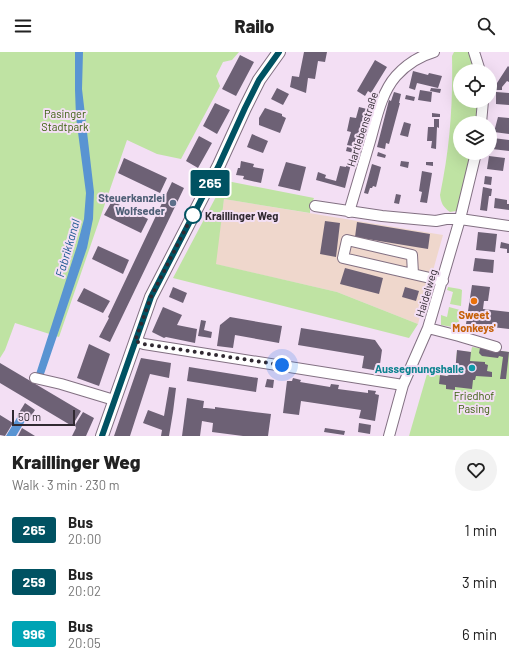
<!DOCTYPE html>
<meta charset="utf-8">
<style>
body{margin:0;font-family:Barlow,sans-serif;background:#f2f2f2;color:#222;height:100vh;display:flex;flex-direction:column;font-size:15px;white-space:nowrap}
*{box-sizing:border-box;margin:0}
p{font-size:13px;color:#767676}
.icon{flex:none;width:22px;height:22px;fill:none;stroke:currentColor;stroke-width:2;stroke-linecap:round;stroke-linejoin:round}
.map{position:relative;height:384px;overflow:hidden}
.details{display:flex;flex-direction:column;background:#fff;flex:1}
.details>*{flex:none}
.badge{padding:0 8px;border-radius:3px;font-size:14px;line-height:26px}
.buttons{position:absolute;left:453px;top:12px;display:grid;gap:8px}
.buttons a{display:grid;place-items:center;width:44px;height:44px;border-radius:50%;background:#fff;box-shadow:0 4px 16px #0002;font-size:20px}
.scale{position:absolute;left:12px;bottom:10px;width:63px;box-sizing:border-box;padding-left:4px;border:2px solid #302931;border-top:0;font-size:11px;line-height:14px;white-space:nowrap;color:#302931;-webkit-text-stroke:3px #f3dff4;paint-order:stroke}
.you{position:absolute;width:20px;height:20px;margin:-10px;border:3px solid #fff;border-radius:50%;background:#1a73e8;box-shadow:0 0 0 6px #1a73e833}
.map>.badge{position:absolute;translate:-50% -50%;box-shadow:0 0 0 2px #fff}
.round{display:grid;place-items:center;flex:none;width:42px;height:42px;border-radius:21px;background:#f2f2f2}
.head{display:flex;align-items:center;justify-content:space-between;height:68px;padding:0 12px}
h1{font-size:19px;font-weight:800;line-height:30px}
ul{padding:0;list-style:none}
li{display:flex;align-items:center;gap:12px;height:52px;padding:0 12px}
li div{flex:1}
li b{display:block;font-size:15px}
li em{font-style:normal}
li .badge{min-width:44px;font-weight:700;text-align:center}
header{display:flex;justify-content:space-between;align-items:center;height:52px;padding:0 12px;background:#fff;font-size:18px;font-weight:800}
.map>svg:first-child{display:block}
.industrial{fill:#efd7cc}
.green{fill:#bfe3a3}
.water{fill:#5994d2}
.building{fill:#6d6175}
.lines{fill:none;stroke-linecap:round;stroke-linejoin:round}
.minor-casing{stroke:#827082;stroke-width:12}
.major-casing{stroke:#827082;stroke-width:14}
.minor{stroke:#fff;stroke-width:10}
.major{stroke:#fff;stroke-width:12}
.line-casing{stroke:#fff;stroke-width:9}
.line{stroke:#005262;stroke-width:6}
.walk{stroke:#302931;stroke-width:4;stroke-dasharray:0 7.2}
.service-dot{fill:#5c6f8a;stroke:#f3dff4;stroke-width:1.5}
.stop-dot{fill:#fff;stroke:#005262;stroke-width:2}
.food-dot{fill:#e8710a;stroke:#f3dff4;stroke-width:1.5}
.culture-dot{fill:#0f9aa8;stroke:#f3dff4;stroke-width:1.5}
.labels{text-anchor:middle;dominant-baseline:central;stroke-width:4;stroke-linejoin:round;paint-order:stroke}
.park-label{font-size:11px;fill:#395e0c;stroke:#f3dff4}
.street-label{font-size:11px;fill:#302931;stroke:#f3dff4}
.service-label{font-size:11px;font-weight:bold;fill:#4e5e75;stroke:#f3dff4;text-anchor:end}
.stop-label{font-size:11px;font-weight:bold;fill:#302931;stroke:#f3dff4;text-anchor:start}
.food-label{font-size:11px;font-weight:bold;fill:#c56008;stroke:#f3dff4}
.culture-label{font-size:11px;font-weight:bold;fill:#0d838f;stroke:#f3dff4;text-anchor:end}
.water-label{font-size:12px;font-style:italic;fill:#16558f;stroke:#f3dff4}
</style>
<header><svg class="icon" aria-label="menu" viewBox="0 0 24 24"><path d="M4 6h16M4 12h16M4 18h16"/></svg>Railo<svg class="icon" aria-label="search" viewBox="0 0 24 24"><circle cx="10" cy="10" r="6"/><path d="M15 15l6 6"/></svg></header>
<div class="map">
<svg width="509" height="384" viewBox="0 0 509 384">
<rect width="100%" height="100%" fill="#f3dff4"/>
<path class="industrial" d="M 224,147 L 443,183 L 418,272 L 337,240 L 215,212 Z"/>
<path class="green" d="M 0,0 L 239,0 L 232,8 L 223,10 L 216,24 L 220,34 L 181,107 L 157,102 L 127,88 L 59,285 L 15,271 L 5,298 L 0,306 Z
M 454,0 L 470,0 L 476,19 L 460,19 L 460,49 L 478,49 L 476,71 L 460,71 L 460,101 L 471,101 L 459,155 L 456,159 L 450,160 C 443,155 441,151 440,143 C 450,95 453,53 452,4 Z
M 227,129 L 314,146 L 310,156 L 310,161 L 224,147 L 216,212 L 337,240 L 418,272 L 409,286 L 173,226 L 218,141 Z
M 448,235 L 460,237 L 462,238 L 461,254 L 450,252 L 453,240 L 447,238 Z
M 449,255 L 460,258 L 458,276 L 441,273 L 441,263 L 447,265 Z
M 472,295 L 509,300 L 509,384 L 409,384 L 427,322 L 447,324 L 449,323 L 449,320 L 455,321 L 457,299 L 471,300 Z"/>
<path class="water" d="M 75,0 L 83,0 L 82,37 L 94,140 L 93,167 L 87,196 L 43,325 L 36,322 L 77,194 L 84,167 L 86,141 L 76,65 L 75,38 Z
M 18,364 L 25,369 L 16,384 L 6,384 Z"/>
<path class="building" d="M 304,0 L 327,0 L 325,10 L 318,9 L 315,27 L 308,26 L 306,41 L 290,35 L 292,24 L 299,25 Z
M 240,3 L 254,10 L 236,44 L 222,37 Z
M 375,8 L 387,15 L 371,41 L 368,39 L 365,44 L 357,39 Z
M 508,14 L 509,15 L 509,30 L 507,29 L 502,35 L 502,38 L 496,38 L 497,31 Z
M 413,19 L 428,23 L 429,21 L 442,24 L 438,36 L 417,31 L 415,38 L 409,36 Z
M 277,36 L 289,42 L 283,53 L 271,47 Z
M 431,36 L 441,37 L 440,41 L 430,39 Z
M 420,38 L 432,40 L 431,50 L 418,48 Z
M 394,40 L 401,42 L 399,51 L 400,51 L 389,92 L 386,91 L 385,97 L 377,95 L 389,48 L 391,49 Z
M 496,40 L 509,41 L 509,53 L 496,52 Z
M 406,43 L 415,45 L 414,49 L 405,47 Z
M 215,51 L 230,58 L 217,82 L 203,74 Z
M 359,55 L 367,57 L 357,95 L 347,93 L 351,80 L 347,79 L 350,65 L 356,66 Z
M 265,56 L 282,62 L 282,64 L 286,66 L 280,81 L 259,73 L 259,66 Z
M 432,61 L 440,62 L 440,65 L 432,65 Z
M 498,65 L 509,66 L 509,82 L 494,80 Z
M 434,67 L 439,67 L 439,76 L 437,75 L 436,97 L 431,96 L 432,89 L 427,89 L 428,75 L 434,75 Z
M 404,70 L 411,72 L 408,85 L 400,83 Z
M 252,82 L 268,89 L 263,101 L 247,95 Z
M 199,84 L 212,91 L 198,116 L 186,109 Z
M 493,86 L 509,88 L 509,99 L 492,97 Z
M 347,95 L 355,97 L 354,101 L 346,99 Z
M 378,100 L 386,103 L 385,106 L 377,104 Z
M 489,104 L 505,106 L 503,119 L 487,117 Z
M 124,106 L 167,126 L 160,141 L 118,121 Z
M 241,109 L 254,112 L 253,115 L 264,117 L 261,131 L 243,127 L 244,124 L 236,123 L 238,116 L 240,116 Z
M 401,109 L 409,110 L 408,116 L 400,114 Z
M 286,110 L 306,115 L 300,139 L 278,134 Z
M 426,110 L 433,110 L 433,114 L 426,113 Z
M 347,111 L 351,112 L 345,136 L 316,128 L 318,120 L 326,123 L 325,126 L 336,129 L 340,114 L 346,115 Z
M 372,112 L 381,115 L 376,135 L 373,134 L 372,136 L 370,136 L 368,142 L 364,141 Z
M 422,119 L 432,121 L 427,151 L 420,150 L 422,140 L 419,139 Z
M 485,124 L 492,125 L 491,133 L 484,132 Z
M 172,130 L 184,136 L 110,290 L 99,285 L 109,266 L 108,265 Z
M 483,135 L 492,137 L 491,144 L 489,144 L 487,159 L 480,158 Z
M 396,142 L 401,143 L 399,152 L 394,151 Z
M 495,146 L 507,148 L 507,152 L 509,152 L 509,158 L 494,156 Z
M 112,149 L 148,167 L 141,181 L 104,163 Z
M 325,169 L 340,171 L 336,205 L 320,202 Z
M 357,170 L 430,182 L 428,197 L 355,185 Z
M 478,180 L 497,182 L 495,200 L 476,198 Z
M 501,190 L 509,192 L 509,201 L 507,201 L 507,197 L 500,196 Z
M 98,194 L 129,208 L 123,222 L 92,207 Z
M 475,206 L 494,208 L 493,221 L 473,219 Z
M 345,216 L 383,226 L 379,242 L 340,232 Z
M 472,233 L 490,235 L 488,249 L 484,249 L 483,257 L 509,260 L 509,277 L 466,272 Z
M 173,235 L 187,241 L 183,251 L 169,245 Z
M 405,235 L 419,239 L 416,249 L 402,245 Z
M 84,236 L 110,249 L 103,261 L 77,249 Z
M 163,255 L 182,263 L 177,273 L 197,277 L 195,291 L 166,285 L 164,286 L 152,280 Z
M 230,265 L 282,274 L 279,291 L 235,283 L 233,296 L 217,294 L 220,273 Z
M 201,268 L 206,269 L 204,278 L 212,280 L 211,286 L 198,284 Z
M 301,276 L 375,288 L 382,298 L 379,319 L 362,316 L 364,304 L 298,293 Z
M 89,292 L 110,302 L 99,334 L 77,326 Z
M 480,296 L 509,300 L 506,327 L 500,327 L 503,305 L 499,304 L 498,306 L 482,304 L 479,301 Z
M 457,298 L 471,300 L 470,309 L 485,310 L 485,312 L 488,313 L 487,319 L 492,320 L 492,325 L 476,324 L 475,328 L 473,328 L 472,337 L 455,335 L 455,338 L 446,337 L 446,333 L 439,332 L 440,323 L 447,324 L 449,323 L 449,320 L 455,321 Z
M 141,306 L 171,311 L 169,326 L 150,322 L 130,384 L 114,384 Z
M 0,311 L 81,359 L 72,374 L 0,331 Z
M 189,315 L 258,326 L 256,340 L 187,329 Z
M 293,326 L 301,328 L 300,330 L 330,335 L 331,332 L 339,333 L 338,337 L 368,341 L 368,338 L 376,339 L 375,342 L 379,343 L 375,369 L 359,366 L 361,358 L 301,349 L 299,363 L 283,361 L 287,329 L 292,329 Z
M 267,327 L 274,328 L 273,336 L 265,335 Z
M 169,335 L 176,336 L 173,360 L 169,384 L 161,384 L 162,378 L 143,371 L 148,358 L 164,364 Z
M 187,346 L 204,349 L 203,356 L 206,356 L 215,357 L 215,355 L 271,362 L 268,384 L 243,384 L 212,380 L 213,371 L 202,369 L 200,384 L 182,384 Z
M 25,351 L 35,358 L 27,370 L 17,364 Z
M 83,360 L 94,366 L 86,384 L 72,384 L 76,376 L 75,373 Z
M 0,363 L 13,371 L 5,384 L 0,383 Z
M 359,371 L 371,373 L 370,382 L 358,380 Z
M 22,376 L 35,384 L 18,384 Z
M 325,376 L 345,379 L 344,383 L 324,380 Z"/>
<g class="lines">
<defs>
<path id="minor" d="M 474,0 L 480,19
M 481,71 L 483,49
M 315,154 L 382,164 L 436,169 L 446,167 L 460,167 L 509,174
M 349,160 C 356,136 363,113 370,89 C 376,68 381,41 396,24 C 406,13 420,4 434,0
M 413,222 L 412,203 L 347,188 L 343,206 L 443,229
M 428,276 L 459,284 L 496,295
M 135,289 L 144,292 L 403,333
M 35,326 L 61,332 L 114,348
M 389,384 L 403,333 L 428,276 L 460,167 L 476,101"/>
<path id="major" d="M 102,384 L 151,245 L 219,113 L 245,56 L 259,28 L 279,0"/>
</defs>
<use href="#minor" class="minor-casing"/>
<use href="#major" class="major-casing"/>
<use href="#minor" class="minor"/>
<use href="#major" class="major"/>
</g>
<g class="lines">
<defs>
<path id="line" d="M 102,384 L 151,245 L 219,113 L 245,56 L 259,28 L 279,0"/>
</defs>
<use href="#line" class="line-casing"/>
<use href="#line" class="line"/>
<path class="walk" d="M 193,163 L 193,162 L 151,245 L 135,289 L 144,292 L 282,313"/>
</g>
<circle class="service-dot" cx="173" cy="151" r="4"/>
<circle class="stop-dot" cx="193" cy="163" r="8"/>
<circle class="food-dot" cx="474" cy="249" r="4"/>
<circle class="culture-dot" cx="472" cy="316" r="4"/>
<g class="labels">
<g class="park-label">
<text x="65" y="61">Pasinger<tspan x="65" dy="13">Stadtpark</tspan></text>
<text x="474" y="343">Friedhof<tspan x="474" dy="13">Pasing</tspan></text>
</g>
<g class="street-label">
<text transform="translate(362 77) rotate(-72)">Hartlebenstraße</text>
<text transform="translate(426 241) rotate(-73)">Haidelweg</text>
</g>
<g class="service-label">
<text x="165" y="145">Steuerkanzlei<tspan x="165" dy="13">Wolfseder</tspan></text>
</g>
<g class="stop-label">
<text x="205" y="163">Kraillinger Weg</text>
</g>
<g class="food-label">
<text x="474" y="262">Sweet<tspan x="474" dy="13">Monkeys'</tspan></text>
</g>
<g class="culture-label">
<text x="464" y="316">Aussegnungshalle</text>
</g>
<g class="water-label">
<text transform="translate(67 196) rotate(-74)">Fabrikkanal</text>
</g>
</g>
</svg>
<div class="buttons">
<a><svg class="icon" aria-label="locate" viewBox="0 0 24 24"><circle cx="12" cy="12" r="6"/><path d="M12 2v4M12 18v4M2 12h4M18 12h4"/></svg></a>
<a><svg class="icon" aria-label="layers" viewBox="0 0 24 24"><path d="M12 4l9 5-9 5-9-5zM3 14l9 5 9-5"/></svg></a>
</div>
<div class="scale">50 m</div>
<div class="you" style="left:282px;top:313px"></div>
<b class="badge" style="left:210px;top:131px;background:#005262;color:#fff">265</b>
</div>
<section class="details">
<div class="head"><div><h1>Kraillinger Weg</h1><p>Walk · 3 min · 230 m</p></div><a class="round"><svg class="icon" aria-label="heart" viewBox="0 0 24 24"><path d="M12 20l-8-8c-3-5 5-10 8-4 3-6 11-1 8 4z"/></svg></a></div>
<ul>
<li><span class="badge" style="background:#005262;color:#fff">265</span><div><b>Bus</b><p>20:00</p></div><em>1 min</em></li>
<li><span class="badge" style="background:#005262;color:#fff">259</span><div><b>Bus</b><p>20:02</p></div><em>3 min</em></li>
<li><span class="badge" style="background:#00a3b4;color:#fff">996</span><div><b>Bus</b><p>20:05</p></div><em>6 min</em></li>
</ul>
</section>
